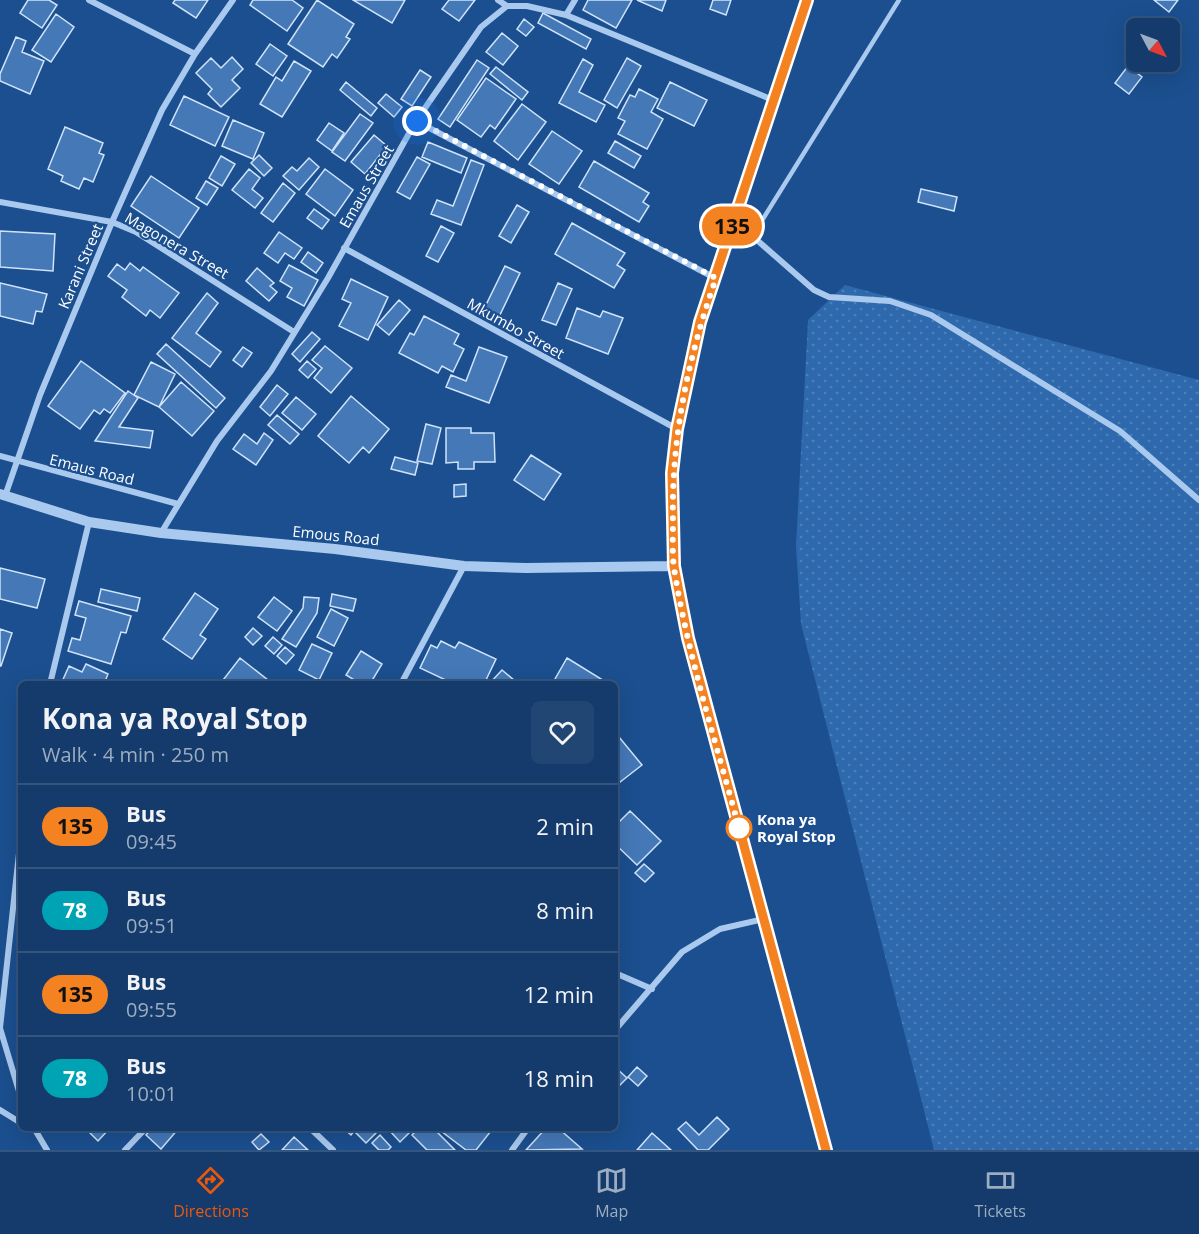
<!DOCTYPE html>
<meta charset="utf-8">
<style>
body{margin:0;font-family:"Open Sans",sans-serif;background:#214673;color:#f1f3f6;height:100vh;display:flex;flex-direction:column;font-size:22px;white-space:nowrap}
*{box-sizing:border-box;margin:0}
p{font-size:20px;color:#9dadc1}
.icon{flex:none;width:33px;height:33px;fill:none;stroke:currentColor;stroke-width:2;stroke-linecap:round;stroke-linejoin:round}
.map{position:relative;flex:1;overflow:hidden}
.side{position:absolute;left:18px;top:681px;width:600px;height:450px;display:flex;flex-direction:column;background:#143b6b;border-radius:9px;box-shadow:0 6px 24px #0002,0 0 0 2px #33557e}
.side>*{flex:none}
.badge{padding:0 12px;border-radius:20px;font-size:21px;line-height:39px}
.needle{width:39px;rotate:131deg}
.buttons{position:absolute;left:1126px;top:18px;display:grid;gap:12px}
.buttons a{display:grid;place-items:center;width:54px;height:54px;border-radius:9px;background:#143b6b;box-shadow:0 6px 24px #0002,0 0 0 2px #33557e;font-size:30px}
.you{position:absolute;width:30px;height:30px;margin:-15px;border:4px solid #fff;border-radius:50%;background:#1a73e8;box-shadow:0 0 0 9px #1a73e833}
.map>.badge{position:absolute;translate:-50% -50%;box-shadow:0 0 0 3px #fff}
.round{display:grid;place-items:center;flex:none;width:63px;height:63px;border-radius:9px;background:#214673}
.overview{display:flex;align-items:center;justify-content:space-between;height:102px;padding:0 24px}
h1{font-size:28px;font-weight:700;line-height:45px}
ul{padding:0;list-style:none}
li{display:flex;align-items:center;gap:18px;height:84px;padding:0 24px;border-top:2px solid #33557e}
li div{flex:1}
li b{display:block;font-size:22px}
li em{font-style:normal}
li .badge{min-width:66px;font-weight:700;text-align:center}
.menu{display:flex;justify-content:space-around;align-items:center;height:84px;border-top:2px solid #33557e;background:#143b6b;font-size:16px;color:#9dadc1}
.menu a{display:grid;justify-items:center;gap:3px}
.menu .current{color:#ea580c}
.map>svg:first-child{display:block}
.grass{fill:url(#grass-dots)}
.building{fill:#4478b7;stroke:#cfe3fa;stroke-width:1.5}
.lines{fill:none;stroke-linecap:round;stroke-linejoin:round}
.service{stroke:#a9c9ee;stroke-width:4.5}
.minor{stroke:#a9c9ee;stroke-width:6}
.tertiary{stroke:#a9c9ee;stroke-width:10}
.line-casing{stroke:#fff;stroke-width:14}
.line{stroke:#f58220;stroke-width:9}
.walk{stroke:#fff;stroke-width:6;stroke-dasharray:0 10.8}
.stop-dot{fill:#fff;stroke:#f58220;stroke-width:3}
.labels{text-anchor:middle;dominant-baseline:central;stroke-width:4.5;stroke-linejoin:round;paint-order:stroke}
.street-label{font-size:15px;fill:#fff;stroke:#1b4f8f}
.stop-label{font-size:15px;font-weight:bold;fill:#fff;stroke:#1b4f8f;text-anchor:start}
</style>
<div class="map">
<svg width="1199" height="1150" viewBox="0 0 1199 1150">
<defs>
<pattern id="grass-dots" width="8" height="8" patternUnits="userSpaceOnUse" patternTransform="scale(1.5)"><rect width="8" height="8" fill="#2e69ad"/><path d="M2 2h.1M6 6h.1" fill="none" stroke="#4d80b9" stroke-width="1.8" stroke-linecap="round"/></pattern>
</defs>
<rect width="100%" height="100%" fill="#1b4f8f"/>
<path class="grass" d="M 845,285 L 1199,380 L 1199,1150 L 934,1150 L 801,624 L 796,546 L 808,320 Z"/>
<path class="building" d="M 28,0 L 49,0 L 57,5 L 42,28 L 20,13 Z
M 175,0 L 208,0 L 196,18 L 173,3 Z
M 253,0 L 292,0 L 303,8 L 287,31 L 250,5 Z
M 317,0 L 354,24 L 346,37 L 350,39 L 337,58 L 332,54 L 323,67 L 288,44 Z
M 353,0 L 405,0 L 392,23 Z
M 449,0 L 475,0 L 459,21 L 442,9 Z
M 588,0 L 632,0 L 616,28 L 583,10 Z
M 637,0 L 666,0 L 662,11 Z
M 713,0 L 731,0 L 726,15 L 710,9 Z
M 1154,0 L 1178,0 L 1169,12 Z
M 543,13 L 591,39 L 586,49 L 538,23 Z
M 56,14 L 74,27 L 51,62 L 32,50 Z
M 524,19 L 534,27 L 526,36 L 517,29 Z
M 502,33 L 518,46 L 503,65 L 486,52 Z
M 16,37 L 26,41 L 22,52 L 44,61 L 30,94 L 0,81 L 0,74 Z
M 270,44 L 287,56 L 273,76 L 256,64 Z
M 232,57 L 243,69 L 232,80 L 240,88 L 221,107 L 208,94 L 212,89 L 196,73 L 211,58 L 221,68 Z
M 627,58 L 641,66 L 617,108 L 604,100 Z
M 583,59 L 593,65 L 579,92 L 605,105 L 596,122 L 559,103 Z
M 477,60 L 489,68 L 450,127 L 438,119 Z
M 294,61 L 311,71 L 282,117 L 260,104 L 276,77 L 282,81 Z
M 1128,66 L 1142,77 L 1129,94 L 1115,83 Z
M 496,67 L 528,92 L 522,100 L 490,74 Z
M 420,70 L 431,77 L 412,106 L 401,99 Z
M 486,78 L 516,99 L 495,129 L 490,125 L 481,137 L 457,120 Z
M 346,82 L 377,108 L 371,116 L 340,90 Z
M 670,82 L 707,100 L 694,126 L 657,108 Z
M 639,89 L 658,99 L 651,112 L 663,119 L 647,149 L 618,134 L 625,121 L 618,118 L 630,95 L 635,97 Z
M 386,94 L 402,107 L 394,117 L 378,103 Z
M 184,96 L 229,117 L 215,146 L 170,125 Z
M 522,104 L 546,122 L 518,160 L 494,141 Z
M 360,114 L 373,123 L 345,161 L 332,152 Z
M 233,120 L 264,133 L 253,159 L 222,146 Z
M 329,123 L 344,133 L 332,151 L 317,140 Z
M 65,127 L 103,143 L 99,153 L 104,155 L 93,182 L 84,178 L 79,189 L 61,181 L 63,176 L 48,169 Z
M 552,131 L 582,151 L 559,184 L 529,164 Z
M 374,135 L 387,146 L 365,174 L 351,162 Z
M 615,141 L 641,156 L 634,168 L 608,153 Z
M 428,142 L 467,158 L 461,173 L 422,157 Z
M 259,155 L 272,168 L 264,176 L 251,163 Z
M 221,156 L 235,164 L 222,186 L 209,178 Z
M 417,157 L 430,164 L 410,199 L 397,192 Z
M 309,158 L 319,167 L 299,190 L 283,176 L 292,167 L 297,171 Z
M 471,160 L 484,165 L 461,225 L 431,214 L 437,200 L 453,206 Z
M 594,161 L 649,193 L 643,202 L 649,206 L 639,222 L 579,187 Z
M 249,169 L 260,178 L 252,189 L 263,198 L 255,208 L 232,190 Z
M 325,169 L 353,190 L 335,216 L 306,194 Z
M 151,176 L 199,208 L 179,238 L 131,206 Z
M 206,181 L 218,188 L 207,205 L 196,198 Z
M 283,183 L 295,193 L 273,222 L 261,213 Z
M 921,189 L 957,197 L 954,211 L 918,202 Z
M 517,205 L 529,212 L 511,243 L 499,236 Z
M 314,209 L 329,220 L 322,229 L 307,218 Z
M 572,223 L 625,253 L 617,265 L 625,270 L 614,288 L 555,254 Z
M 441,226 L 454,233 L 438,262 L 426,256 Z
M 0,231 L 55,234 L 53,271 L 0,267 Z
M 279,232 L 302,248 L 294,259 L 285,253 L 278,263 L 264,253 Z
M 308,252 L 323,263 L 316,273 L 301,262 Z
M 130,263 L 140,271 L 143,267 L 179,293 L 160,318 L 150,310 L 146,316 L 122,297 L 127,290 L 108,276 L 117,264 L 125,270 Z
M 289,265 L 318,280 L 304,306 L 287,297 L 292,288 L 280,281 Z
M 505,266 L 520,273 L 498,319 L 483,311 Z
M 257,268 L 274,283 L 270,286 L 277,292 L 269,301 L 246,281 Z
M 351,279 L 388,297 L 368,340 L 339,326 L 351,303 L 342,299 Z
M 0,283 L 47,294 L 42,312 L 36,311 L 33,324 L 0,316 Z
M 558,283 L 572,289 L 556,325 L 542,320 Z
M 207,293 L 218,303 L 196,333 L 221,352 L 210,367 L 172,338 Z
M 399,300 L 410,310 L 389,335 L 377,325 Z
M 577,308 L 600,317 L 603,311 L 623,318 L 608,354 L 566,338 Z
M 424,316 L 459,334 L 454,344 L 464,349 L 453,372 L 442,366 L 438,373 L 399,353 L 410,333 L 414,335 Z
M 312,332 L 320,339 L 300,362 L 292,354 Z
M 166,344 L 225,398 L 216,408 L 157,354 Z
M 325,346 L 352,368 L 331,393 L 314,378 L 322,368 L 312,360 Z
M 243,347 L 252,353 L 242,367 L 233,360 Z
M 479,347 L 507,357 L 489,403 L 446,387 L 451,375 L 466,381 Z
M 81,361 L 125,393 L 110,413 L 104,409 L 100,414 L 94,410 L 80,429 L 48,406 Z
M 307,361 L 316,369 L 308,378 L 299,370 Z
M 151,362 L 175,374 L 159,407 L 134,395 Z
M 181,382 L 214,411 L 192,436 L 159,407 Z
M 277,385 L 288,394 L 270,416 L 260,407 Z
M 128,391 L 138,398 L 119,427 L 153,431 L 150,448 L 95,441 Z
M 351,396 L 389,429 L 369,453 L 363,447 L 349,463 L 318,436 Z
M 296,397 L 316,414 L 302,430 L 282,413 Z
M 277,415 L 299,434 L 290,444 L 268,425 Z
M 426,424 L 441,428 L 432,464 L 417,461 Z
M 446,428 L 471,428 L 471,433 L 494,433 L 495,462 L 474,462 L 474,469 L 458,469 L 458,462 L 446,463 Z
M 264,433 L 273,440 L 256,465 L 233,449 L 244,434 L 257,444 Z
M 531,455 L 561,474 L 544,500 L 514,480 Z
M 395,457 L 418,463 L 415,475 L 391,469 Z
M 466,484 L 466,496 L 454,497 L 454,485 Z
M 0,568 L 45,579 L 37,608 L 0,599 Z
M 101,589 L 140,598 L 137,611 L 98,602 Z
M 195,593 L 218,609 L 200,635 L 206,639 L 192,659 L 163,639 Z
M 332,594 L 356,599 L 353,611 L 330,606 Z
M 274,597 L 292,611 L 277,631 L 258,617 Z
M 304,597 L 319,598 L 317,613 L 296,647 L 282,639 L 303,608 Z
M 79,601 L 131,616 L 126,633 L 121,632 L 111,664 L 68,651 L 72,638 L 80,640 L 86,618 L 75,615 Z
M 331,609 L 348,618 L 334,646 L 317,637 Z
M 253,628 L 262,636 L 253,645 L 245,637 Z
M 0,629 L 12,633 L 1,666 L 0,666 Z
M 273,637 L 282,645 L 274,654 L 265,646 Z
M 441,641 L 455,648 L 459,642 L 496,659 L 484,684 L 454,684 L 420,668 L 431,645 L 437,648 Z
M 312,644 L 332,653 L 319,680 L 299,670 Z
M 285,647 L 294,655 L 286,664 L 277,656 Z
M 361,651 L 382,664 L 370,684 L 361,684 L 346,675 Z
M 240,658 L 273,684 L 220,684 Z
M 567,658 L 606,682 L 605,684 L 563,684 L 555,679 Z
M 86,664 L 108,674 L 104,684 L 61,684 L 69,666 L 82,672 Z
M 502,670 L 515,681 L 513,684 L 489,684 Z
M 619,737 L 642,765 L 615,786 L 615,741 Z
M 630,811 L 661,841 L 637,865 L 615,844 L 615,826 Z
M 644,864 L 654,873 L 645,882 L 635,873 Z
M 615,1067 L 627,1078 L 619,1086 L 615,1082 Z
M 637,1067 L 647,1076 L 638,1086 L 628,1077 Z
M 717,1117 L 729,1129 L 708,1150 L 698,1150 L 678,1129 L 686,1122 L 699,1135 Z
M 85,1128 L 110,1128 L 98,1141 Z
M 152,1128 L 179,1128 L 161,1149 L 146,1135 Z
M 343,1128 L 381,1128 L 366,1143 L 354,1131 L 351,1135 Z
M 391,1128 L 414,1128 L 400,1142 L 389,1130 Z
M 419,1128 L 433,1128 L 455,1150 L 427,1150 L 412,1135 Z
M 437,1128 L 487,1128 L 491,1131 L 476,1150 L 466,1150 Z
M 546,1128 L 558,1128 L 582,1149 L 526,1150 Z
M 652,1133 L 671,1150 L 637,1150 Z
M 261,1134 L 269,1142 L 259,1150 L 252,1142 Z
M 380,1135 L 391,1147 L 388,1150 L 379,1150 L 372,1143 Z
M 294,1137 L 308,1150 L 282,1150 Z"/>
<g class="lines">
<path class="service" d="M 753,235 L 899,0"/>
<path class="minor" d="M 89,0 L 195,54
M 498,0 L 507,6
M 566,15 L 575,0
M 416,121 L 715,278
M 0,202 L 112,222 L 136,232 L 294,332
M 734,220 L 814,290 L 829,297 L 890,301 L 931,315 L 1120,431 L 1199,500
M 344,248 L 677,429
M 0,456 L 178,504
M 5,496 L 40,395 L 112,222 L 162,110 L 195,54 L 233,0
M 161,533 L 217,441 L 271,371 L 328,278 L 416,121 L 481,27 L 507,6 L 527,6 L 566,15 L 773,100
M 50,684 L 89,522
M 401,684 L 464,566
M 21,835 L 0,1028 L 21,1098
M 615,973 L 652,989
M 615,1030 L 682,952 L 720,929 L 764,919
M 0,1110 L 21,1123
M 34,1128 L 47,1150
M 310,1128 L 333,1150
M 125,1150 L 146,1128
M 512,1150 L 528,1128"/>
<path class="tertiary" d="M 807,0 L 700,322 L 677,429 L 672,473 L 674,566 L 688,638 L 826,1150
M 0,494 L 89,522 L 161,533 L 335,549 L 464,566 L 526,568 L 674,566"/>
</g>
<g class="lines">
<defs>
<path id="line" d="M 807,0 L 700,322 L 677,429 L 672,473 L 674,566 L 688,638 L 826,1150"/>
</defs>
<use href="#line" class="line-casing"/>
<use href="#line" class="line"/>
<path class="walk" d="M 417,121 L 716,278 C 688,358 671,438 673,523 C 673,537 672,553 674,568 C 688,657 717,745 740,832 L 739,828"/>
</g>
<circle class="stop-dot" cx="739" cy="828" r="12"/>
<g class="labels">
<g class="street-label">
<text transform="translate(366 186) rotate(-60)">Emaus Street</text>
<text transform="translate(177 245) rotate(30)">Magonera Street</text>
<text transform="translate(80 266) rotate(-67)">Karani Street</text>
<text transform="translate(516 328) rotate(29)">Mkumbo Street</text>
<text transform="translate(92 469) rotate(14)">Emaus Road</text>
<text transform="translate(336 535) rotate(6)">Emous Road</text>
</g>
<g class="stop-label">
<text x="757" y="819">Kona ya<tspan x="757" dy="17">Royal Stop</tspan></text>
</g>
</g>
</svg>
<div class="buttons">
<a><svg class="needle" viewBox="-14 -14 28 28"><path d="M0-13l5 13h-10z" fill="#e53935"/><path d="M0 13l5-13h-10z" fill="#9dadc1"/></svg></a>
</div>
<div class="you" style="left:417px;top:121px"></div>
<b class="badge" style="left:732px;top:226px;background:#f58220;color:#111">135</b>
<section class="side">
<div class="overview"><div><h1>Kona ya Royal Stop</h1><p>Walk · 4 min · 250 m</p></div><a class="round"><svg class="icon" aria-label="heart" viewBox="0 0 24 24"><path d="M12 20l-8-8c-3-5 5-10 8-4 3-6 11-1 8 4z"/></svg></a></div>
<ul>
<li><span class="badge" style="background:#f58220;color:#111">135</span><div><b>Bus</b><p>09:45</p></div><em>2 min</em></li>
<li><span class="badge" style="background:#00a3b4;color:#fff">78</span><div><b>Bus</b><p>09:51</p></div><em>8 min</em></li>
<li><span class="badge" style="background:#f58220;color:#111">135</span><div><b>Bus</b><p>09:55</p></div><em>12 min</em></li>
<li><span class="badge" style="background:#00a3b4;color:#fff">78</span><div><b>Bus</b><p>10:01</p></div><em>18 min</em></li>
</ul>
</section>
</div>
<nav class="menu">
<a class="current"><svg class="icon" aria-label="directions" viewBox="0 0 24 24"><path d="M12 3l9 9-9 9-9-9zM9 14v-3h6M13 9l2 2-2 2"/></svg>Directions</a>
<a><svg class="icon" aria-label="map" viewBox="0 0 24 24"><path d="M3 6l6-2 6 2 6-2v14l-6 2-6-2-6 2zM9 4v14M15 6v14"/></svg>Map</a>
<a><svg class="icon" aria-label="tickets" viewBox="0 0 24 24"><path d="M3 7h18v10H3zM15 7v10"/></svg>Tickets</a>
</nav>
